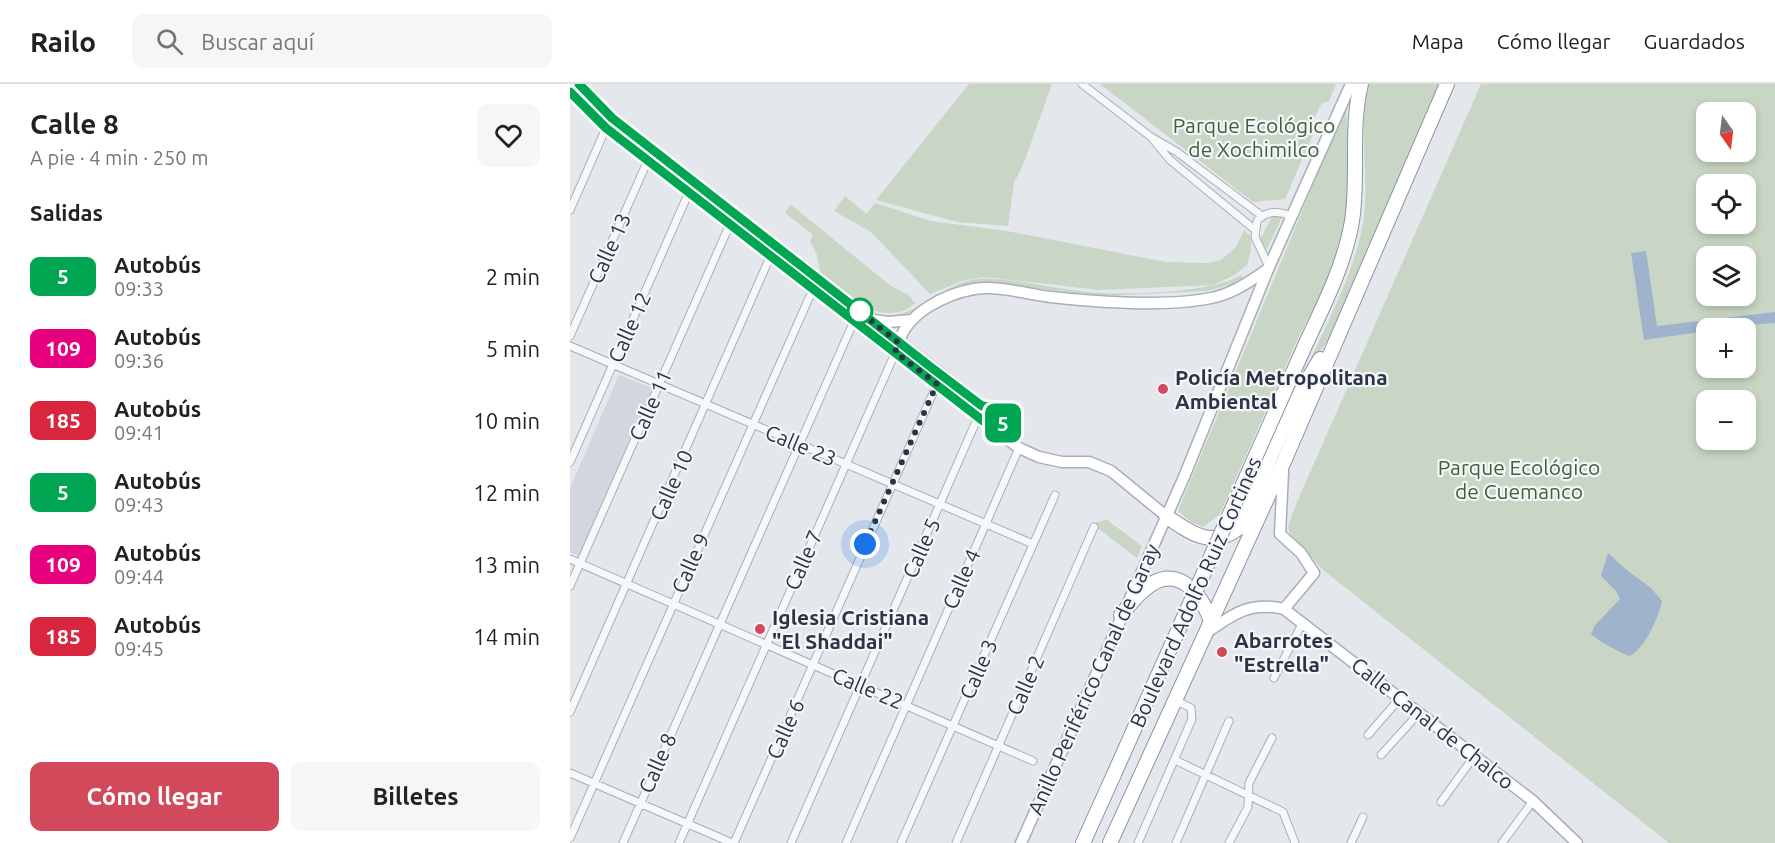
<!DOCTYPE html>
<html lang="es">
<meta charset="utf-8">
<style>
body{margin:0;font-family:Ubuntu,sans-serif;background:#f6f6f6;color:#222;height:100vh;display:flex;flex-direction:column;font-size:22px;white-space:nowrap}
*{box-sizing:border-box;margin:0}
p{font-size:20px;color:#767676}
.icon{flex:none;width:33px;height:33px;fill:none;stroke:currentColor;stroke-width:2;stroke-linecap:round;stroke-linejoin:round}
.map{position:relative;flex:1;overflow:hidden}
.drawer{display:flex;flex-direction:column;background:#fff;width:570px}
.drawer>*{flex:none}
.badge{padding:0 12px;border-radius:9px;font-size:21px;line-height:39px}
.needle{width:39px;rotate:166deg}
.tools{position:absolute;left:1126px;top:18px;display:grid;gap:12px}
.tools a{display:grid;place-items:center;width:60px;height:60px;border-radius:12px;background:#fff;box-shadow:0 3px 9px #0003;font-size:30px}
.you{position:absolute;width:30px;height:30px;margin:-15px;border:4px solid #fff;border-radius:50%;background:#1a73e8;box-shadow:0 0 0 9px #1a73e833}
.map>.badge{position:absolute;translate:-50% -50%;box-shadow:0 0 0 3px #fff}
h2{padding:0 30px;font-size:22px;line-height:54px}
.round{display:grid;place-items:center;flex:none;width:63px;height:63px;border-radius:12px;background:#f6f6f6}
.headline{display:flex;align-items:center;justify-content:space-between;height:102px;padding:0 30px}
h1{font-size:28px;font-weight:600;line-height:45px}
.primary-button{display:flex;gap:12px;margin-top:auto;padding:12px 30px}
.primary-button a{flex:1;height:69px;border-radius:12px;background:#d1495b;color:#fff;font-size:24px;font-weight:600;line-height:69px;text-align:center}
.primary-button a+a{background:#f6f6f6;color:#222}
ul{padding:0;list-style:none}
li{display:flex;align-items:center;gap:18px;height:72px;padding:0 30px}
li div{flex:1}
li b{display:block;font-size:22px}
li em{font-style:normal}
li .badge{min-width:66px;font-weight:700;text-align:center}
header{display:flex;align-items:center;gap:36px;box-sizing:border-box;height:84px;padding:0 30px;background:#fff;border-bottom:2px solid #e0e0e0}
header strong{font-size:28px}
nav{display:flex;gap:33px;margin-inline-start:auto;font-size:21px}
.search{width:420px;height:54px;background:#f6f6f6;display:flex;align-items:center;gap:15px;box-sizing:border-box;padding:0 21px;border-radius:12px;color:#767676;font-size:22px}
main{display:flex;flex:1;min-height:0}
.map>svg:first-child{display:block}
.built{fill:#d2d6de}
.green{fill:#c9d6c5;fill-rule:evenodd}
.water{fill:#9fb4cc}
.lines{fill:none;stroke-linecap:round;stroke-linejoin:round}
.street-casing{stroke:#a9aeb7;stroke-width:9}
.secondary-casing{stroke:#a9aeb7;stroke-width:13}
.highway-casing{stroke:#8b94a3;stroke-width:16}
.street{stroke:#f7f8fa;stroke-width:7}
.secondary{stroke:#fff;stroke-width:10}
.highway{stroke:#fff;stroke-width:14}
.highway-bridge-casing{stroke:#8b94a3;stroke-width:16;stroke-linecap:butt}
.highway-bridge{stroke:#fff;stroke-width:14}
.line-casing{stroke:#fff;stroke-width:14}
.line{stroke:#00a651;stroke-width:9}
.walk{stroke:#2b3445;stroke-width:6;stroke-dasharray:0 10.8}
.stop-dot{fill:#fff;stroke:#00a651;stroke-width:3}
.poi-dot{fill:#d1495b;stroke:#f4f6f9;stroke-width:2}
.labels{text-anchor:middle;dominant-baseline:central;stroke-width:4.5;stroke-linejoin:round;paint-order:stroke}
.park-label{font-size:21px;fill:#3f6138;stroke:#f4f6f9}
.street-label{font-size:21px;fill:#2b3445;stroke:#f4f6f9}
.poi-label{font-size:21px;font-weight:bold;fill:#2b3445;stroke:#f4f6f9;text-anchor:start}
</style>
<header>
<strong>Railo</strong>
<div class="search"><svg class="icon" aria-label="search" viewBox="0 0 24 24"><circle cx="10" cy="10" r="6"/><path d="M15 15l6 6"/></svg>Buscar aquí</div>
<nav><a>Mapa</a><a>Cómo llegar</a><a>Guardados</a></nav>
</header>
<main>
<section class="drawer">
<div class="headline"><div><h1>Calle 8</h1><p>A pie · 4 min · 250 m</p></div><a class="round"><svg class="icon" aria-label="heart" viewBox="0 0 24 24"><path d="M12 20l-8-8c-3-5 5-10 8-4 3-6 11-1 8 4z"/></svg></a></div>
<h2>Salidas</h2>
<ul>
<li><span class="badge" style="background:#00a651;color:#fff">5</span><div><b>Autobús</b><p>09:33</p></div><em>2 min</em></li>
<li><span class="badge" style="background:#e6007e;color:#fff">109</span><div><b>Autobús</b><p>09:36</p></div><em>5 min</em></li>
<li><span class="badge" style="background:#d7263d;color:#fff">185</span><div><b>Autobús</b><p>09:41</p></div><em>10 min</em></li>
<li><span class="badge" style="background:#00a651;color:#fff">5</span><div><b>Autobús</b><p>09:43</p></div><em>12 min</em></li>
<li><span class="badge" style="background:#e6007e;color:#fff">109</span><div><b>Autobús</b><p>09:44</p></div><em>13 min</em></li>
<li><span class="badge" style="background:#d7263d;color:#fff">185</span><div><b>Autobús</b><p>09:45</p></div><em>14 min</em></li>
</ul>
<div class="primary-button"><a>Cómo llegar</a><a>Billetes</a></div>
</section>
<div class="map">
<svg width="1205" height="759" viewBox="0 0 1205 759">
<rect width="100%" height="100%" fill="#e4e7ec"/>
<path class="built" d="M 49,291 L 82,304 L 9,472 L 0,468 L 0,404 Z"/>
<path class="green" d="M 399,0 L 482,0 L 453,81 L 444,99 L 438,142 L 387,138 L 306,116 Z
M 530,0 L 766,0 L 759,17 L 752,19 L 741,40 L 745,46 L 715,115 L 683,118 Z
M 799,0 L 870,0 L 759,254 L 730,299 C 752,247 787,188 794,132 C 799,88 788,44 799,0 Z
M 911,0 L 1205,0 L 1205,759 L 1099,759 L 753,486 L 719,448 L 718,442 L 727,418 ZM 1137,28 L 1176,28 L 1176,68 L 1137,68 ZM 1137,100 L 1176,100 L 1176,140 L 1137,140 ZM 1137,172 L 1176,172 L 1176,212 L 1137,212 ZM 1137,244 L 1176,244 L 1176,284 L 1137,284 ZM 1137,316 L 1176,316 L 1176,356 L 1137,356 Z
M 776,21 L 780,89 L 775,150 L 758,197 L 729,252 L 650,430 L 633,443 L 621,438 L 608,427 Z
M 275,112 L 296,130 L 305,119 L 361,137 L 437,147 L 596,178 L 638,179 L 651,176 L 666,163 L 674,146 L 681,153 L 681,165 L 677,181 L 663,192 L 643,201 L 529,206 L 414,193 L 392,197 L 360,210 L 301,148 L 264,127 Z
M 220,120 L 321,202 L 339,211 L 345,220 C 309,246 277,210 250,188 L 247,171 L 240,157 L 243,151 L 215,129 Z
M 703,131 L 710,131 L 712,133 L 695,169 L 690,156 Z
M 671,191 L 673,194 L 659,201 L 637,207 L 533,212 L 410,198 L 385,204 L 334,232 L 315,232 C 350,232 374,198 408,195 C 441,193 476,203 509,207 C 546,212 640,210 671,191 Z
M 537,436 L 572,462 L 567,474 L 521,439 Z"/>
<path class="water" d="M 1076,167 L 1087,242 L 1205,228 L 1205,239 L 1137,244 L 1137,247 L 1074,256 L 1061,169 Z
M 1038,469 L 1058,487 L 1081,504 L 1092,517 C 1089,533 1075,564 1060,572 C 1054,571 1025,555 1021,550 L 1025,541 L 1050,515 L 1046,507 L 1031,492 Z"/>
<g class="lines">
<defs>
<path id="street" d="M 512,0 L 581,53
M 0,126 L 36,44
M 684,145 L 600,76 L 581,53 L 607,68 L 692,132
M 699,183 L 685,153 L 687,137 C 697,126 708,127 722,132
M 0,252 L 78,76
M 0,262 L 463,460
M 0,378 L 119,108
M 0,475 L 463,677
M 0,502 L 160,140
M 704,594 L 733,538
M 0,628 L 200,173
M 798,651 L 830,614
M 811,671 L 849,629
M 605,676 L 713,728 L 725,759
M 0,689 L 162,759
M 871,718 L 905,671
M 0,754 L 243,205
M 53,759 L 284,237
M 109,759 L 326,267
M 164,759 L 367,300
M 221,759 L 408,333
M 276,759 L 449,364
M 331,759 L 485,411
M 386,759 L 524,443
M 568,759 L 622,635 L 621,624 L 605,616
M 606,759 L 659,637
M 659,759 L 678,723 L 679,699 L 702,654
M 781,759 L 793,733
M 932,759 L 963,717"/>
<path id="secondary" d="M 9,0 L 42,34 L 412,322 L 431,324 L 434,336 L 430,342 L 422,344
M 0,8 L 36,44 L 449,364 L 469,373 L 492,378 L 519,378 L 541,387 L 596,432
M 304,236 L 318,238 L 342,236
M 329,259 C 336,229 376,210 404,205 C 428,201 456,210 481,213 C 526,218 597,223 641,214 C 663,210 680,197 698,185
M 713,388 L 710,450 L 731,469 L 744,489 L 714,525
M 636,549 C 663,530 680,517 714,525 L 963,717 L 1007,759
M 451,759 L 614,393 L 699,183 L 781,0"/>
<path id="highway" d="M 737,257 C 755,219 775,179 782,137 C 789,92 780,45 791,0
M 596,432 C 620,449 642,465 669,444 L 725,317 L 750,275
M 551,531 C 558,523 565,513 574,506 C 606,477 630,508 641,537
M 513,759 L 545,688
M 540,759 L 715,375 L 877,0"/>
</defs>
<use href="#street" class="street-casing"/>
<use href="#secondary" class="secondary-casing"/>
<use href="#highway" class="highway-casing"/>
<use href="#street" class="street"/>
<use href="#secondary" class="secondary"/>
<use href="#highway" class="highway"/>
<defs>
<path id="highway-bridge" d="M 545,688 L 737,257"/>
</defs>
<use href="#highway-bridge" class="highway-bridge-casing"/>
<use href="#highway-bridge" class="highway-bridge"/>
</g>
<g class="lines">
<defs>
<path id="line" d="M 0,8 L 36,44 L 408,333 L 423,344 L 433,339 L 435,331 L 430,324 L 412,322 L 362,284 L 42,34 L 9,0"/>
</defs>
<use href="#line" class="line-casing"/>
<use href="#line" class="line"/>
<path class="walk" d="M 290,227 L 283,222 L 329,259 L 325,268 L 367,300 L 295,460"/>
</g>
<circle class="stop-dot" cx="290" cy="227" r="12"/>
<g class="poi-dot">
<circle cx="593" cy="305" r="6"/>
<circle cx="190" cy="545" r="6"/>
<circle cx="652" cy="568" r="6"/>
</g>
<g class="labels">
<g class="park-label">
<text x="684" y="41">Parque Ecológico<tspan x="684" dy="24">de Xochimilco</tspan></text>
<text x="949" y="383">Parque Ecológico<tspan x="949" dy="24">de Cuemanco</tspan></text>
</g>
<g class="street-label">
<text transform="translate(39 164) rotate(-66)">Calle 13</text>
<text transform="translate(59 243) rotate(-66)">Calle 12</text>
<text transform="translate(80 321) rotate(-66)">Calle 11</text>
<text transform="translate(231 361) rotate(23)">Calle 23</text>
<text transform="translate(101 401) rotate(-66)">Calle 10</text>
<text transform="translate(351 464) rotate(-66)">Calle 5</text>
<text transform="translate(233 476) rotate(-66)">Calle 7</text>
<text transform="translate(120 479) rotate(-66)">Calle 9</text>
<text transform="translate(391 495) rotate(-66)">Calle 4</text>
<text transform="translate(625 508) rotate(-66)">Boulevard Adolfo Ruiz Cortines</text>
<text transform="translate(408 585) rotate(-66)">Calle 3</text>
<text transform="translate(523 595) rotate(-66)">Anillo Periférico Canal de Garay</text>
<text transform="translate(455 601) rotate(-66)">Calle 2</text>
<text transform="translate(298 604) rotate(23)">Calle 22</text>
<text transform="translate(863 639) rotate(38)">Calle Canal de Chalco</text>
<text transform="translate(215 645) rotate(-66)">Calle 6</text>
<text transform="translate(87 679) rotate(-66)">Calle 8</text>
</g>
<g class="poi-label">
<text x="605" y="293">Policía Metropolitana<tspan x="605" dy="24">Ambiental</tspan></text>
<text x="202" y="533">Iglesia Cristiana<tspan x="202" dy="24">"El Shaddai"</tspan></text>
<text x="664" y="556">Abarrotes<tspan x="664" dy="24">"Estrella"</tspan></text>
</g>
</g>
</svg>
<div class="tools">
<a><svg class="needle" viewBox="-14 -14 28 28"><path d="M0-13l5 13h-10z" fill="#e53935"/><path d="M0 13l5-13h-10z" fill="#767676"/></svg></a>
<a><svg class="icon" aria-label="locate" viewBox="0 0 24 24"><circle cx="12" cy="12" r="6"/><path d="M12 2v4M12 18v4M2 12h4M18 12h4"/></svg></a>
<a><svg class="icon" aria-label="layers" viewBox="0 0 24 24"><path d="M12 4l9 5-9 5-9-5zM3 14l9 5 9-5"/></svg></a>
<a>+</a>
<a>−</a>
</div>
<div class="you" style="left:295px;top:460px"></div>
<b class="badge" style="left:433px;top:339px;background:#00a651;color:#fff">5</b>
</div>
</main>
